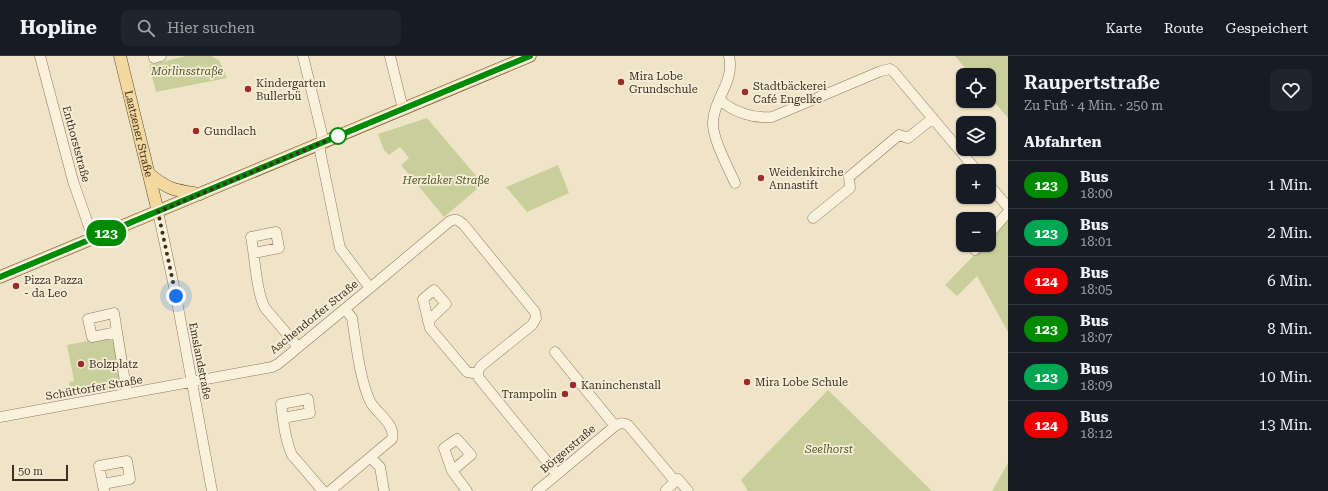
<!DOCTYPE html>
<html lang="de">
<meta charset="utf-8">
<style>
body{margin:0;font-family:"Roboto Serif",serif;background:#20242c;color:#f1f3f6;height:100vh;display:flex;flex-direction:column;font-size:15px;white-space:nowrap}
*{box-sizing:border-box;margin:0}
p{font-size:13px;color:#9ea1a6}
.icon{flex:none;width:22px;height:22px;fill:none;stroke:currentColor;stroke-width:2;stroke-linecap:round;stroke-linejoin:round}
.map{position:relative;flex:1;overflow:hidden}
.details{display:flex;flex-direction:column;background:#171b24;width:320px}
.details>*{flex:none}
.badge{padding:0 8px;border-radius:13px;font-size:14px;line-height:26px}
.tools{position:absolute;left:956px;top:12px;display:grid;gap:8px}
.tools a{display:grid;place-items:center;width:40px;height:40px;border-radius:8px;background:#171b24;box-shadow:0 1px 3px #0004;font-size:20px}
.scale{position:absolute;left:12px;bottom:10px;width:56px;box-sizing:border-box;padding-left:4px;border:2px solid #3d2e20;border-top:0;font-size:11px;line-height:14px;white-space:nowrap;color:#3d2e20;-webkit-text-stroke:3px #f7eed8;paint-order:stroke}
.you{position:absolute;width:20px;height:20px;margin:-10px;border:3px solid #fff;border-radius:50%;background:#1a73e8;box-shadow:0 0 0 6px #1a73e833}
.map>.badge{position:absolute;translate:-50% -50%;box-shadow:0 0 0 2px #fff}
h2{padding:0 16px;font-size:15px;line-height:36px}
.round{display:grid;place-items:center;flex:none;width:42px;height:42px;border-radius:8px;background:#20242c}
.summary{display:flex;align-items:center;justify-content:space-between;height:68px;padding:0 16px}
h1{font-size:19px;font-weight:600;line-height:30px}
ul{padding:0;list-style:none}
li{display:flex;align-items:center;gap:12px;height:48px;padding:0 16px;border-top:1px solid #363941}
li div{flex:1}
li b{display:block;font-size:15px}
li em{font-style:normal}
li .badge{min-width:44px;font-weight:700;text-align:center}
header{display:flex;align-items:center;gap:24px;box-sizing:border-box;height:56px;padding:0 20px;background:#171b24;border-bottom:1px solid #363941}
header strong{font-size:19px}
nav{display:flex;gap:22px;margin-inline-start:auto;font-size:14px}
.search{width:280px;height:36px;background:#20242c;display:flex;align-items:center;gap:10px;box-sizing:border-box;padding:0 14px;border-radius:8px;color:#9ea1a6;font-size:15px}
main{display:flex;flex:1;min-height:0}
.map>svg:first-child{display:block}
.green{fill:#c9cf9b}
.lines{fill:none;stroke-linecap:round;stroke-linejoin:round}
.minor-casing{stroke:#8d765c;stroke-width:11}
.major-casing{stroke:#5b4430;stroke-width:13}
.minor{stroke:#faf1dc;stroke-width:10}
.major{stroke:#f3d9a0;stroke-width:12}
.line-casing{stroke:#fff;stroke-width:9}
.line{stroke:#008b00;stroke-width:6}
.walk{stroke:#3d2e20;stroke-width:4;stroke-dasharray:0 7.2}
.poi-dot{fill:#9e2a2b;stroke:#f7eed8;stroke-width:1.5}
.stop-dot{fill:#fff;stroke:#008b00;stroke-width:2}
.labels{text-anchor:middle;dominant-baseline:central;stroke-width:3.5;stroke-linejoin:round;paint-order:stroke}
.park-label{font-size:11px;font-style:italic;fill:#4d5a26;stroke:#f7eed8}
.poi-label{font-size:11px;fill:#3d2e20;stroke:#f7eed8;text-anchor:start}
.street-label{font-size:11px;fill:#3d2e20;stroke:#f7eed8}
</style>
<header>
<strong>Hopline</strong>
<div class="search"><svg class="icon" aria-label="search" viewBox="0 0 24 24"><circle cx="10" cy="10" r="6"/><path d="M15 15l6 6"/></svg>Hier suchen</div>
<nav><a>Karte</a><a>Route</a><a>Gespeichert</a></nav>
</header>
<main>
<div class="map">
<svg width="1008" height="435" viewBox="0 0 1008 435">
<rect width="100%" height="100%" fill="#f0e4c8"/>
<path class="green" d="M 186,0 L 211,0 L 219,4 L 227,22 L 156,36 L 149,9 Z
M 955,0 L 1008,0 L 1008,62 L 989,40 L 989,19 L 971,19 Z
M 427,62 L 483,128 L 444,161 L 401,109 L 409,102 L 400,91 L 389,99 L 384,94 L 378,78 Z
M 558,109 L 569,137 L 527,156 L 506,131 Z
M 1008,164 L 1008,276 L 977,220 L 957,240 L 945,229 L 984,189 L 989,189 L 989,184 Z
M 114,280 L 123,331 L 71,340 L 69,326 L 74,325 L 67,289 Z
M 828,334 L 932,435 L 748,435 L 741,424 Z
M 1008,407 L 1008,435 L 992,435 Z"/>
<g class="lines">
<defs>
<path id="minor" d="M 40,0 L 73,125 L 93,182
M 154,0 L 154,2 L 161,0
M 390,0 L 403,53
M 729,0 C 735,26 714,42 713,66 C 712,82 728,111 735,127
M 720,44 C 733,56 754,63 772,61 L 881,15 L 890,13 L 893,15 L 977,115
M 989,129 L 1008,151
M 158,156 L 176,240 L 212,435
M 813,162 L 850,132 L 849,121 L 899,79 L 908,82 L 933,62
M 989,178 L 1008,156
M 975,194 L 979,189
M 254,197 L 279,192 L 276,176 L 251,181 C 255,201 256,235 265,252 L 298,291
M 370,232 L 450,165 C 457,162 459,165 464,169 L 535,256 L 536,262 L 532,269 L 481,310 L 478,315 L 478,321 L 557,418
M 428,265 L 446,248 L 434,234 L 423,243 L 430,272 L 467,316 L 478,318
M 117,276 L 114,257 L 88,263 L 92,281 L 117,276 L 127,338
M 555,296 L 615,370
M 0,361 L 272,311 L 278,308 L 370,232 L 340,192 L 320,95 L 322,78 L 303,0
M 283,362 L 310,357 L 308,343 L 281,348 C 283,364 285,384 292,399 L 323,435
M 371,402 L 380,411 L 384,435
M 452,415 L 471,399 L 457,383 L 444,392 L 452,415 L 467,435
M 103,428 L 130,423 L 127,405 L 99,410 L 104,435
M 330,435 L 392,383 C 396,369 378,358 371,347 C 360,326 356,287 352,262 L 345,253
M 537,435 L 615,370 C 620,367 623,366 628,369 L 675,425
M 667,435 L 666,434 L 678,423 L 688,435"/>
<g id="major">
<path id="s1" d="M 120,0 L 158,156"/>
<path d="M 149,118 C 169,134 174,134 200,138"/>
<path d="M 0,221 L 530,0"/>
</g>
</defs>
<use href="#minor" class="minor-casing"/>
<use href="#major" class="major-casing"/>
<use href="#minor" class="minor"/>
<use href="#major" class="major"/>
</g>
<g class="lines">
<defs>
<path id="line" d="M 0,221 L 530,0"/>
</defs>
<use href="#line" class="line-casing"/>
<use href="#line" class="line"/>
<path class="walk" d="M 176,240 L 158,156 L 338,80"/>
</g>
<g class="poi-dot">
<circle cx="621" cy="26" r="4"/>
<circle cx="248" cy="33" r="4"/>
<circle cx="745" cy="36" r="4"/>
<circle cx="196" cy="75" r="4"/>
<circle cx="761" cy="122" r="4"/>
<circle cx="16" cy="230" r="4"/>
<circle cx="81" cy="308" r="4"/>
<circle cx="747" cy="326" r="4"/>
<circle cx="573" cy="329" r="4"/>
<circle cx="565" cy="338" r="4"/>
</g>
<circle class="stop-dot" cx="338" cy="80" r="8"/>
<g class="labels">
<g class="park-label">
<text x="187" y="15">Mörlinsstraße</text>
<text x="446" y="124">Herzlaker Straße</text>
<text x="829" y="393">Seelhorst</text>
</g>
<g class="poi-label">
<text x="629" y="20">Mira Lobe<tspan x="629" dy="13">Grundschule</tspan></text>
<text x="256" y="27">Kindergarten<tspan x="256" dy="13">Bullerbü</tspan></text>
<text x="753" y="30">Stadtbäckerei<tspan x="753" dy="13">Café Engelke</tspan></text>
<text x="204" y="75">Gundlach</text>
<text x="769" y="116">Weidenkirche<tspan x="769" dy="13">Annastift</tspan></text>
<text x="24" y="224">Pizza Pazza<tspan x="24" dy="13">- da Leo</tspan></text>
<text x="89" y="308">Bolzplatz</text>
<text x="755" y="326">Mira Lobe Schule</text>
<text x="581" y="329">Kaninchenstall</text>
<text x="557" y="338" text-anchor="end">Trampolin</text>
</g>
<g class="street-label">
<text stroke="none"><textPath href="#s1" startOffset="80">Laatzener Straße</textPath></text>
<text transform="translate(76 88) rotate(75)">Enthorststraße</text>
<text transform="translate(314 261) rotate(-39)">Aschendorfer Straße</text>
<text transform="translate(200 305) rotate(79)">Emslandstraße</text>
<text transform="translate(94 332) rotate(-10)">Schüttorfer Straße</text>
<text transform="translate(568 393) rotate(-40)">Börgerstraße</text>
</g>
</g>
</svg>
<div class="tools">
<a><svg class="icon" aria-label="locate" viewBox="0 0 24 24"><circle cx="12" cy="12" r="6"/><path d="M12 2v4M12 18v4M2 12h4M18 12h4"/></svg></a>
<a><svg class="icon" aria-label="layers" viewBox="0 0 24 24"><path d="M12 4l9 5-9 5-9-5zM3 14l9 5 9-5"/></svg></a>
<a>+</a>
<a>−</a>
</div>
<div class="scale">50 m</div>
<div class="you" style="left:176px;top:240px"></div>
<b class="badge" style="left:106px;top:177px;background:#008b00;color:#fff">123</b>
</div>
<section class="details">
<div class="summary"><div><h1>Raupertstraße</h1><p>Zu Fuß · 4 Min. · 250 m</p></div><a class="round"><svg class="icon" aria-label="heart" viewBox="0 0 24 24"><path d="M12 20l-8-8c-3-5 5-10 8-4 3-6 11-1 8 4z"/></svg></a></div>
<h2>Abfahrten</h2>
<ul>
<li><span class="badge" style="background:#008b00;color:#fff">123</span><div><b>Bus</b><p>18:00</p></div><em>1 Min.</em></li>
<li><span class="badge" style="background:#00a651;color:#fff">123</span><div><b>Bus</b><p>18:01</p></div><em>2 Min.</em></li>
<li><span class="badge" style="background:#e00;color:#fff">124</span><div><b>Bus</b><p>18:05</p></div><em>6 Min.</em></li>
<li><span class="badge" style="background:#008b00;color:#fff">123</span><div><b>Bus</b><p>18:07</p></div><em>8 Min.</em></li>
<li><span class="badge" style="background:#00a651;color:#fff">123</span><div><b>Bus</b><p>18:09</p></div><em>10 Min.</em></li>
<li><span class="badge" style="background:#e00;color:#fff">124</span><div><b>Bus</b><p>18:12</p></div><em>13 Min.</em></li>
</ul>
</section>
</main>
